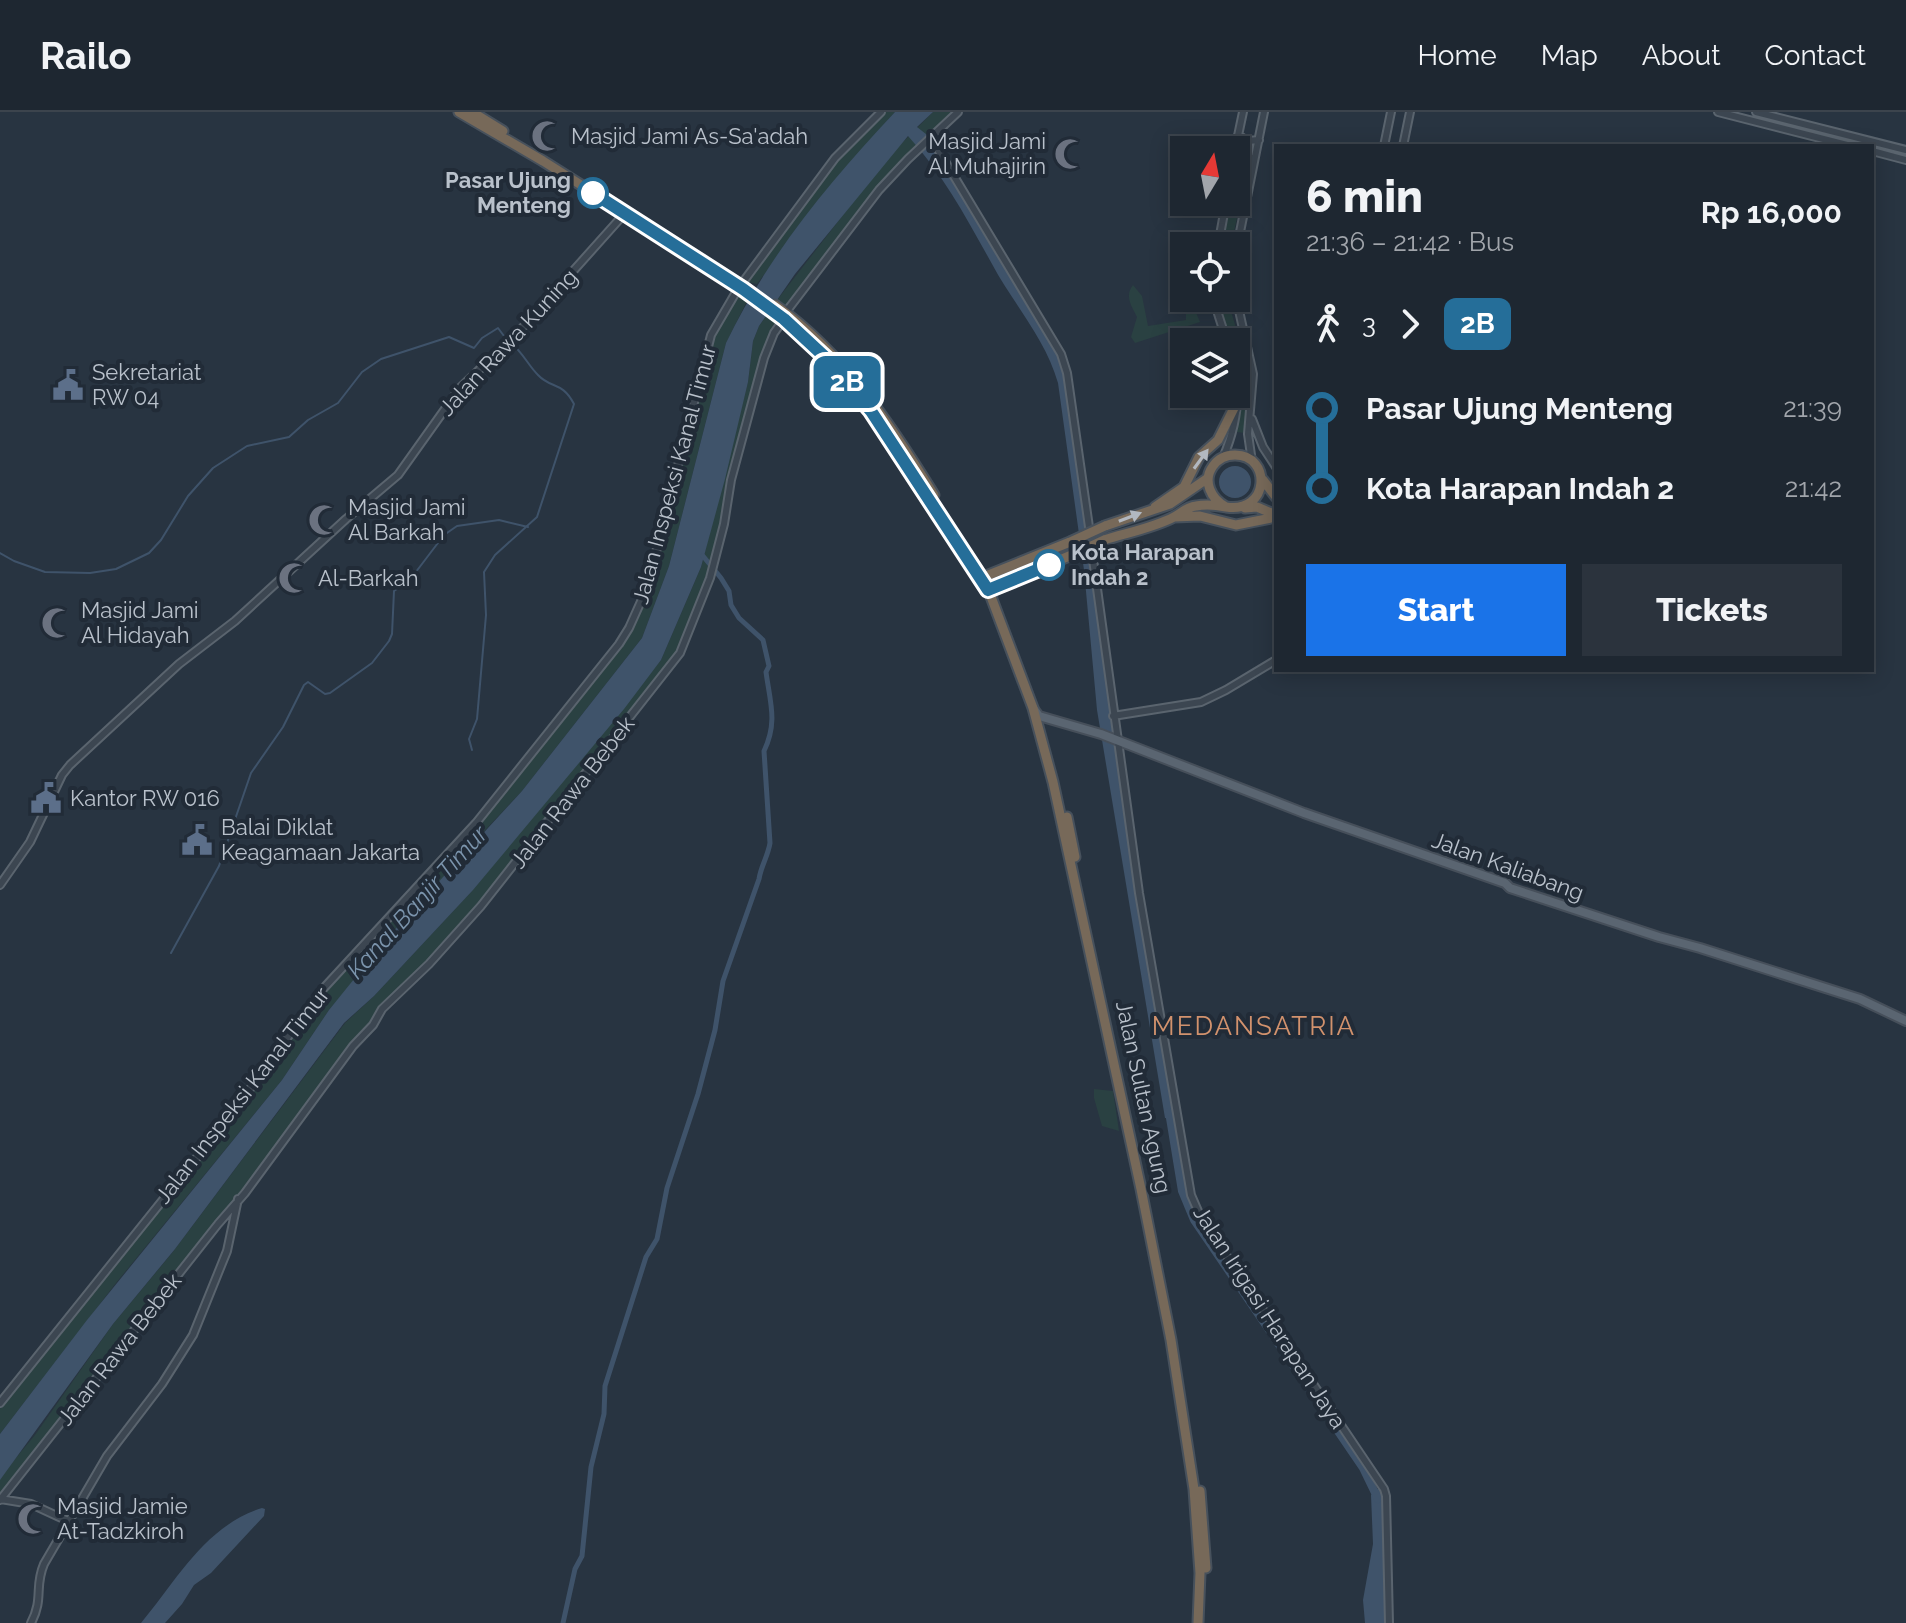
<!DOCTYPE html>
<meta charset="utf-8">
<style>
body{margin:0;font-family:Raleway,sans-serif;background:#2b333d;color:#f1f3f6;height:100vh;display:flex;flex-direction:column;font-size:30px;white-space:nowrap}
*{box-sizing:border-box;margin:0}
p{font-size:26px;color:#a1a5ab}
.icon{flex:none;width:44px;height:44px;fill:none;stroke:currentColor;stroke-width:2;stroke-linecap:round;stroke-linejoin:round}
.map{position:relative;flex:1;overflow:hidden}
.side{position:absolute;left:1274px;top:32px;width:600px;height:528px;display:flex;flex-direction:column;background:#1e2731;border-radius:0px;box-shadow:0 4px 20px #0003,0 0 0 2px #3c444d}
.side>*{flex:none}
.badge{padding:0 16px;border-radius:12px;font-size:28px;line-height:52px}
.needle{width:52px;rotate:10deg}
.fabs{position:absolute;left:1170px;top:24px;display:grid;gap:16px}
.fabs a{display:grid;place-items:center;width:80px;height:80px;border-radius:0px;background:#1e2731;box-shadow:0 4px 20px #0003,0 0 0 2px #3c444d;font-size:40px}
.map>.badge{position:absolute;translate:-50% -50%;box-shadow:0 0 0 4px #fff}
.legs{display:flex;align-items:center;gap:12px;height:88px;padding:0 32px;font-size:26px}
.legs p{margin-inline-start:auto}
.headline{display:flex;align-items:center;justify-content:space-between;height:136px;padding:0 32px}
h1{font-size:44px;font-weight:800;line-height:60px}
.action{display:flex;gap:16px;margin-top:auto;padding:16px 32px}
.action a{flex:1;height:92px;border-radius:0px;background:#1a73e8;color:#fff;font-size:32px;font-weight:800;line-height:92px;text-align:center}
.action a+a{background:#2b333d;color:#f1f3f6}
ul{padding:0 32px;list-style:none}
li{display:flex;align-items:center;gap:28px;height:80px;font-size:30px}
li i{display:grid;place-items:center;width:12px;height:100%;margin:0 10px;background:currentColor}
li i::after{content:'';width:20px;height:20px;margin:-10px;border:6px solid;border-radius:50%;background:#1e2731}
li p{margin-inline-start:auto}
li:first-child i{background:linear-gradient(#0000 50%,currentColor 0)}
li:last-child i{background:linear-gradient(currentColor 50%,#0000 0)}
header{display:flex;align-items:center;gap:48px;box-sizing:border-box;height:112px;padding:0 40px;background:#1e2731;border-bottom:2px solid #3c444d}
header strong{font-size:38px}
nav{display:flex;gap:44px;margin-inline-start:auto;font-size:28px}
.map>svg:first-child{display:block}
.green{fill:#2a4142}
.water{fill:#3f536a}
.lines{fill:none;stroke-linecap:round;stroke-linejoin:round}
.stream{stroke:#3f536a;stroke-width:2}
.canal{stroke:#3f536a;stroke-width:5}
.river{stroke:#3f536a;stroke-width:8}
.minor-casing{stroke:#5a646e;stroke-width:10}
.major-casing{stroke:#464f5a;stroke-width:12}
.highway-casing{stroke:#47515c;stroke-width:13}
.minor{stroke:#3c4651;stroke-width:6}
.major{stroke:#5a6571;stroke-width:8}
.highway{stroke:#776959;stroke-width:9}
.highway-bridge-casing{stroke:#47515c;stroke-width:13;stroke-linecap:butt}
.highway-bridge{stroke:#776959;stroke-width:9}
.oneway{fill:#b2b8c0}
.line-1-casing{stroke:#fff;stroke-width:18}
.line-1{stroke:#256e99;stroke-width:12}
.stop-1-dot{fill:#fff;stroke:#256e99;stroke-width:4}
.labels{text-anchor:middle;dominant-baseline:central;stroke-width:8;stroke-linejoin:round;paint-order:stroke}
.poi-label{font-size:22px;fill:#b9c1cb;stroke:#212b37;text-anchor:start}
.stop-label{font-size:22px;font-weight:bold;fill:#b9c1cb;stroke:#212b37;text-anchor:end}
.street-label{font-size:22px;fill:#b9c1cb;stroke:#212b37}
.water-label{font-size:24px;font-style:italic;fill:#7b94ac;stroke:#212b37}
.quarter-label{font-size:26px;letter-spacing:2px;fill:#d2926d;stroke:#212b37}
</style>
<header>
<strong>Railo</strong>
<nav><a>Home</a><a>Map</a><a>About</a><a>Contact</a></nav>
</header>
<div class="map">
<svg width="1906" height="1511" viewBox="0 0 1906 1511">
<rect width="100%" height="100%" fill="#283441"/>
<path class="green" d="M 881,0 L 895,0 L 838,65 L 757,172 L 747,170 L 751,160 L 819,67 Z
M 933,0 L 958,0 L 896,59 L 786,200 L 774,192 L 888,45 Z
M 1240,44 L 1249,49 L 1231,134 L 1222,134 L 1231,90 L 1236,90 L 1236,63 Z
M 1133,173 L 1142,184 L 1148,214 L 1186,208 L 1186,199 L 1194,196 L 1200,210 L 1135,231 L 1131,225 L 1137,205 C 1132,195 1124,184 1133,173 Z
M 739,175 L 750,183 L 726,231 L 669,454 L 642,526 L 522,679 L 472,732 L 329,898 L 282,968 L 116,1171 L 0,1322 L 0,1290 L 231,1003 L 298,909 L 444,747 L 619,532 L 646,480 L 711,223 Z
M 1218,186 L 1227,186 L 1243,239 L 1249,272 L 1246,321 L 1236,320 L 1240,269 L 1236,230 L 1231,230 Z
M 771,197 L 784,207 L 764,246 L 710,466 L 680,541 L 445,835 L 382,897 L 245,1081 L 0,1388 L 0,1367 L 15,1347 L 35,1323 L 113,1212 L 172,1141 L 345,911 L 374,884 L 471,780 L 661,548 L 701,455 L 748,270 L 753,229 L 759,214 Z
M 1094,977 L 1113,979 L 1119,1019 L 1102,1014 L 1094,986 Z"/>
<path class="water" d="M 895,0 L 933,0 L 917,15 L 931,26 L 1061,242 L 1092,435 L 1117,628 L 1179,1008 L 1165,1006 L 1097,598 L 1084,458 L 1058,271 C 1045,226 1014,193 992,152 C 967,107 943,62 908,24 L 795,162 L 759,214 L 753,229 L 748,270 L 725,367 L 701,455 L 661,548 L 624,597 L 473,778 L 374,884 L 344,911 L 175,1137 L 113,1212 L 0,1368 L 0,1322 L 87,1208 L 282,968 L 329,898 L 388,825 L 522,679 L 642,526 L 669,454 L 726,231 C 767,145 830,69 895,0 Z
M1219 370a16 16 0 1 1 32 0a16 16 0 1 1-32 0Z
M 1382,1373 L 1385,1382 L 1389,1511 L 1365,1511 L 1363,1488 L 1373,1432 L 1371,1383 Z
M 262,1396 L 265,1397 L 264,1404 L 211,1461 L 194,1473 L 182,1492 L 165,1511 L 141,1511 C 177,1468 205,1414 262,1396 Z"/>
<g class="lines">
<path class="stream" d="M 0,441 L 14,449 L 45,460 L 90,461 L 116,457 L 149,441 L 161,428 L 188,384 L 213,356 L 247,334 L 289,325 L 308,308 L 338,291 L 362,260 L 381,247 L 449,225 L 474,236 L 482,226 L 498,216 L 507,228
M 472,638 L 469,627 L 477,607 L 486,503 L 484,460 L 495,443 L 537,405 L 574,292 C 562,269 551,277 538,263 C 528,253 523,241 512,232
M 171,841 L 219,754 L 251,661 L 283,615 L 304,573 L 308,570 L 325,582 L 330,581 L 372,551 L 389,529 L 392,522 L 394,479 L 409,469 L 444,423 L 457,414 L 499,408 L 528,415"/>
<path class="canal" d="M 563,1511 L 575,1457 L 582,1444 L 591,1355 L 604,1302 L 605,1274 L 646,1145 L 657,1127 L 667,1076 L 698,982 L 715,918 L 723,869 L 759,767 C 761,754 768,744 770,731 L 764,639 C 778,610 770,590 766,560 L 769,554 L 763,528 L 739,506 L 731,493 L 729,479 L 721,466 L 703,444"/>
<path class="river" d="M 1169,1000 L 1182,1079 L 1194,1108 L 1363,1356 L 1378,1387"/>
<defs>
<path id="minor" d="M 1718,0 L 1851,34
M 1756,0 L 1906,38
M 1238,23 L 1247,29 L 1259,28
M 931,26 L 1061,242 L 1067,261 L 1090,422
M 1384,34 L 1391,0
M 1403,34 L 1410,0
M 1235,38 L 1243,0
M 1872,39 L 1906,48
M 1236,44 L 1246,41 L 1254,49
M 1218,134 L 1226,90
M 1236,140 L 1264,0
M 743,170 L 835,46 L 881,0
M 1236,185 L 1253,262 L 1248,322 L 1252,350
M 1213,186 L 1227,230
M 786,200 L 879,78 L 908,47 L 958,0
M 1252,307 L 1263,335 L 1276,355
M 1223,346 C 1233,322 1240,294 1236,268
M 1091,433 L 1139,781 L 1191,1083 L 1201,1106 L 1384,1377 L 1386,1384 L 1389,1511
M 1113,604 L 1201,590 L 1226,578 L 1276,548
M 0,773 L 30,730 L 62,663 L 70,653 L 179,552 L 235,509 L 346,407 L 398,363 L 460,276 L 515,224 L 625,101
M 0,1291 L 231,1003 L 322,878 L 476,711 L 619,532 L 629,516 L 647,476 L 711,223 L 739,175
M 0,1387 L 31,1392 L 70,1410
M 0,1388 L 218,1112 L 245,1081 L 353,934 L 373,913 L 382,897 L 429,852 L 481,794 L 680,541 L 710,466 L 724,412 L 731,368 L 764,246 L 774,221 L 784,207
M 31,1511 C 44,1486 34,1475 44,1452 L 107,1344 L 162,1272 L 193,1223 L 227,1139 L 238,1087"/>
<path id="major" d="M 1033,596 L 1039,604 L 1101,622 L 1304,701 L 1505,771 L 1510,776 L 1659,825 L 1700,836 L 1860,887 L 1906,909"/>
<path id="highway" d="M 459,0 L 543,49 L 638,109 L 784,207 L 826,246 L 871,299 L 913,360 L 990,482 L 1033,596 L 1053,670 L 1141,1077 L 1171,1228 L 1194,1377 L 1200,1461 L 1198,1511
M 472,0 L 503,19
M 775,193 C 843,241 891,313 934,383
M 1263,368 L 1276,385
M 1155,395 L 1184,375 L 1199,345 L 1218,328 L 1237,290
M 1245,396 L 1257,395 L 1276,403
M 1174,405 L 1200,404 L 1236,413 L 1276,405
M 1105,414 L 1170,392 L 1208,366
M 1104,428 C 1126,421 1153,416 1174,405 C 1182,401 1186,395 1196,394 C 1206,392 1216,393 1226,395 C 1270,402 1272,343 1235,343 C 1226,343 1218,347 1213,354 C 1202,369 1211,387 1226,395
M 981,466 L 1070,430
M 988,478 L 1074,442
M 1067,705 L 1075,745
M 1200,1379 L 1206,1456"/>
</defs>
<use href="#minor" class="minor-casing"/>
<use href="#major" class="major-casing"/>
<use href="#highway" class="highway-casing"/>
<use href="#minor" class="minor"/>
<use href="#major" class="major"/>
<use href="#highway" class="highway"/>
<defs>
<path id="highway-bridge" d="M 1070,430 L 1105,414
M 1074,442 L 1104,428"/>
</defs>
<use href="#highway-bridge" class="highway-bridge-casing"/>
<use href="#highway-bridge" class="highway-bridge"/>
</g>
<defs><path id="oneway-solid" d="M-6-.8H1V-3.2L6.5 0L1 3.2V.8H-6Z" transform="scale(2)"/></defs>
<g class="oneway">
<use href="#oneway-solid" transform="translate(1201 347) rotate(-54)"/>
<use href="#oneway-solid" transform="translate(1130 405) rotate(-21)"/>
</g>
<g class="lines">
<defs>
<path id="line-1" d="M 593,81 L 743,177 L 784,207 L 826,246 L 871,299 L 988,478 L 1049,453"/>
</defs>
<use href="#line-1" class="line-1-casing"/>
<use href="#line-1" class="line-1"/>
</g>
<defs>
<symbol id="mosque-bare" viewBox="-9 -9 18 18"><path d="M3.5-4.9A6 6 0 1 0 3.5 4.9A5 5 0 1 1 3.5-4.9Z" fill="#6b7280" stroke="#212b37" stroke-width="2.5" paint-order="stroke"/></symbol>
<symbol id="civic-bare" viewBox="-9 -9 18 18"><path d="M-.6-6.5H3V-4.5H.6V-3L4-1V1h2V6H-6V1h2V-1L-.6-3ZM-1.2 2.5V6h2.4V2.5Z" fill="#5c6f8a" stroke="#212b37" stroke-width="2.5" paint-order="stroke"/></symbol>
</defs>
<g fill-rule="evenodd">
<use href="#mosque-bare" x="525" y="2" width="44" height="44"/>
<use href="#mosque-bare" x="1048" y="20" width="44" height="44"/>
<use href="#civic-bare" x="46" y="251" width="44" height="44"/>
<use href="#mosque-bare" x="302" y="386" width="44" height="44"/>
<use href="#mosque-bare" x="272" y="444" width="44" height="44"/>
<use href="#mosque-bare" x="35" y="489" width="44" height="44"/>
<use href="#civic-bare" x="24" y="664" width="44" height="44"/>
<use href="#civic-bare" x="175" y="706" width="44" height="44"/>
<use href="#mosque-bare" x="11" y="1385" width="44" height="44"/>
</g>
<g class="stop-1-dot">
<circle cx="593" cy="81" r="14"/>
<circle cx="1049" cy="453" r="14"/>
</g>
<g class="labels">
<g class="poi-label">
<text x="571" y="24">Masjid Jami As-Sa'adah</text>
<text x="1046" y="29" text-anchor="end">Masjid Jami<tspan x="1046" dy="25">Al Muhajirin</tspan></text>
<text x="92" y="260">Sekretariat<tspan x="92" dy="25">RW 04</tspan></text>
<text x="348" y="395">Masjid Jami<tspan x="348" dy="25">Al Barkah</tspan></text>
<text x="318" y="466">Al-Barkah</text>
<text x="81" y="498">Masjid Jami<tspan x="81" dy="25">Al Hidayah</tspan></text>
<text x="70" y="686">Kantor RW 016</text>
<text x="221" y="715">Balai Diklat<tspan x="221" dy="25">Keagamaan Jakarta</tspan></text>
<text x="57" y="1394">Masjid Jamie<tspan x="57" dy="25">At-Tadzkiroh</tspan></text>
</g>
<g class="stop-label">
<text x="571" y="68">Pasar Ujung<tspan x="571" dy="25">Menteng</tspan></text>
<text x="1071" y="440" text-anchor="start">Kota Harapan<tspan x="1071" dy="25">Indah 2</tspan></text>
</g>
<g class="street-label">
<text transform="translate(508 230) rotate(-47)">Jalan Rawa Kuning</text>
<text transform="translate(674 362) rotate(-75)">Jalan Inspeksi Kanal Timur</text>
<text transform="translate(572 680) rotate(-52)">Jalan Rawa Bebek</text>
<text transform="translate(1508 754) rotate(20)">Jalan Kaliabang</text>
<text transform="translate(242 983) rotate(-52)">Jalan Inspeksi Kanal Timur</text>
<text transform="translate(1144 985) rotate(78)">Jalan Sultan Agung</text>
<text transform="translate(1270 1205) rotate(57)">Jalan Irigasi Harapan Jaya</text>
<text transform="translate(119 1237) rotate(-52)">Jalan Rawa Bebek</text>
</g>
<g class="water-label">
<text transform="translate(417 790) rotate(-48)">Kanal Banjir Timur</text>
</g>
<g class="quarter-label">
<text x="1254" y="914">MEDANSATRIA</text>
</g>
</g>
</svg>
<div class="fabs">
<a><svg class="needle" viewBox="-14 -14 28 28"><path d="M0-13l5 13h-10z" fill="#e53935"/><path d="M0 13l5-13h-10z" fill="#a1a5ab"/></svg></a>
<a><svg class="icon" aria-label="locate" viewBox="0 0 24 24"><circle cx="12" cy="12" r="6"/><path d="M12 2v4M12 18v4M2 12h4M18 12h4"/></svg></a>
<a><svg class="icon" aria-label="layers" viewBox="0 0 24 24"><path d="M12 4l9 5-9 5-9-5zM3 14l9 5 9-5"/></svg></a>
</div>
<b class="badge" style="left:847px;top:270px;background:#256e99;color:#fff">2B</b>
<section class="side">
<div class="headline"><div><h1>6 min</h1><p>21:36 – 21:42 · Bus</p></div><b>Rp 16,000</b></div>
<div class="legs"><svg class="icon" aria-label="walk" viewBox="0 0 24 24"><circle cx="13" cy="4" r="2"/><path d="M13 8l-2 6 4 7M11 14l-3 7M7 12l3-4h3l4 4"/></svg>3<svg class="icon" aria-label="forward" viewBox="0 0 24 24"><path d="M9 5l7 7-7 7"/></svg><b class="badge" style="background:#256e99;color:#fff">2B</b></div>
<ul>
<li><i style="color:#256e99"></i><b>Pasar Ujung Menteng</b><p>21:39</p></li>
<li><i style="color:#256e99"></i><b>Kota Harapan Indah 2</b><p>21:42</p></li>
</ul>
<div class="action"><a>Start</a><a>Tickets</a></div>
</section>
</div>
